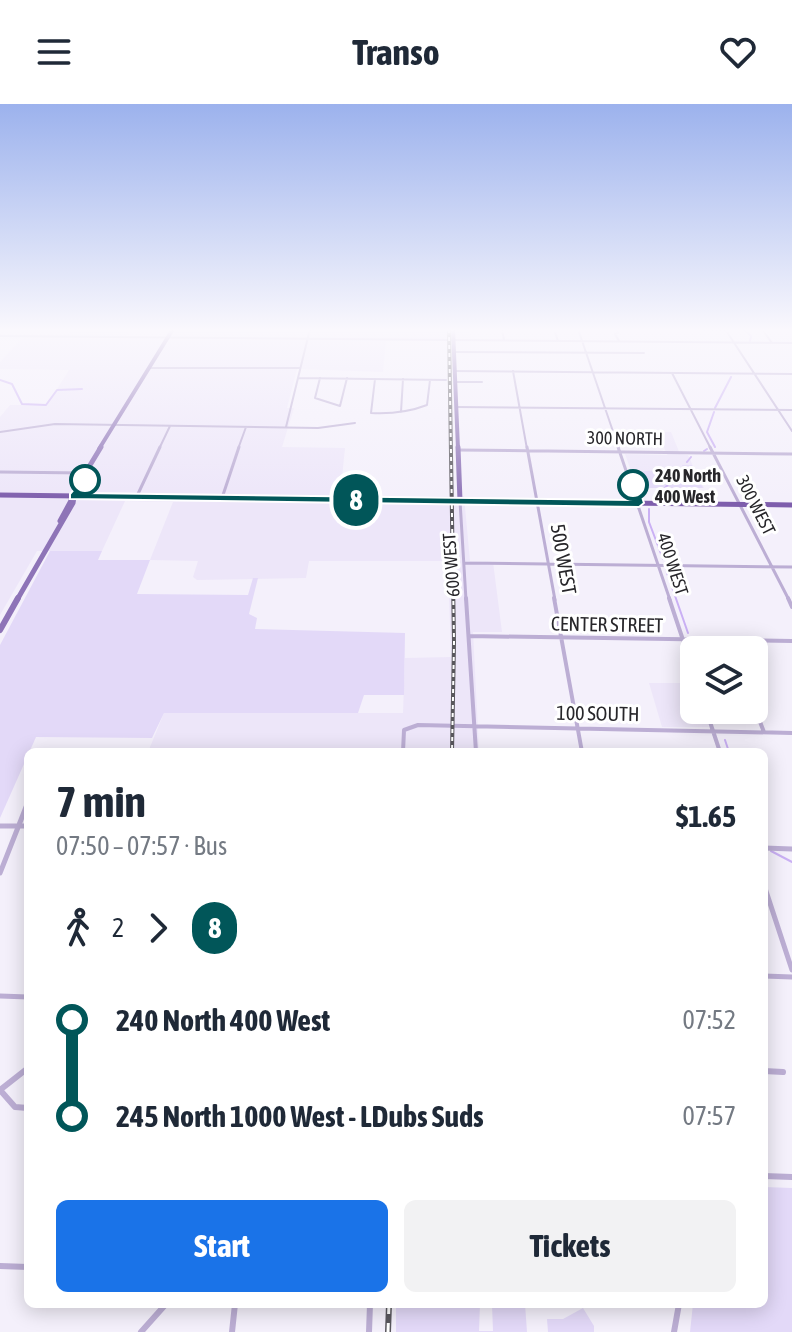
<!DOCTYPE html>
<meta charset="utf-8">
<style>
body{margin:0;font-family:"Asap Condensed",sans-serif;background:#f2f2f3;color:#1f2937;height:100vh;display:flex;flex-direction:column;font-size:30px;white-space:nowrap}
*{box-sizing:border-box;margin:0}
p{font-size:26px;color:#747a83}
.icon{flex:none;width:44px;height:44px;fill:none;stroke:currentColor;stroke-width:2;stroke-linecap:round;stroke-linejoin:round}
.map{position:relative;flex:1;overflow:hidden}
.details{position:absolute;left:24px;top:644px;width:744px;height:560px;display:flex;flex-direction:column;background:#fff;border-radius:12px;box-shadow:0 4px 20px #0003}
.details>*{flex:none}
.badge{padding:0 16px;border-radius:26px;font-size:28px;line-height:52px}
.controls{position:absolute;left:680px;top:532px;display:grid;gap:16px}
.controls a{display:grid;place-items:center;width:88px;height:88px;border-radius:12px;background:#fff;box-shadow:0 4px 20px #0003;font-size:40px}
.map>.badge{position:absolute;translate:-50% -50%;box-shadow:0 0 0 4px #fff}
.legs{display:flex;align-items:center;gap:12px;height:88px;padding:0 32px;font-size:26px}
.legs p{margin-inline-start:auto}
.headline{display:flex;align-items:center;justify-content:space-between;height:136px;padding:0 32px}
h1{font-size:44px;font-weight:700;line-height:60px}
.button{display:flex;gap:16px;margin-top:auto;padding:16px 32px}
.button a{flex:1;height:92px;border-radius:12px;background:#1a73e8;color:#fff;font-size:32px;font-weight:700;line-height:92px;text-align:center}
.button a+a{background:#f2f2f3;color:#1f2937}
ul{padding:0 32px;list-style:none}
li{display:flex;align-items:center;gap:28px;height:96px;font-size:30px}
li i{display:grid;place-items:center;width:12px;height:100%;margin:0 10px;background:currentColor}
li i::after{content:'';width:20px;height:20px;margin:-10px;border:6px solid;border-radius:50%;background:#fff}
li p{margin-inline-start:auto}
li:first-child i{background:linear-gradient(#0000 50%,currentColor 0)}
li:last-child i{background:linear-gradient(currentColor 50%,#0000 0)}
header{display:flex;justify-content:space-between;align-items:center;height:104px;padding:0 32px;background:#fff;font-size:36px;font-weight:700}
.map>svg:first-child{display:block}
.built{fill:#ede6f9}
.green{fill:#e3d9f8}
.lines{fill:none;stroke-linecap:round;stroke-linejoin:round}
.stream{stroke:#cab0f4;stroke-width:2}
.minor-far4{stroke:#bcaed4;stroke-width:2}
.minor-far3{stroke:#bcaed4;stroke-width:3}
.minor-far2{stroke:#bcaed4;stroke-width:4}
.minor-far1{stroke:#bcaed4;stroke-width:5}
.minor{stroke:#bcaed4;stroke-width:6}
.major-far2{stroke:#8e74b7;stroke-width:4}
.major-far1{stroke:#8e74b7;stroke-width:5}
.major{stroke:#8e74b7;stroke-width:6}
.highway{stroke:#7e5eac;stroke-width:5}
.rail-far1-casing{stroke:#59575d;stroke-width:4}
.rail-casing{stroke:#59575d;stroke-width:6}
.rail-far1{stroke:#fff;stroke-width:2;stroke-dasharray:4;stroke-linecap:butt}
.rail{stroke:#fff;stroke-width:3;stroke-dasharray:9;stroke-linecap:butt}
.line-1{fill:#015659;stroke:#fff;stroke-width:2}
.stop-1-dot{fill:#fff;stroke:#015659;stroke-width:4}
.labels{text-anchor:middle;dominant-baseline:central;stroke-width:6;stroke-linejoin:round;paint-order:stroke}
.far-street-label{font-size:18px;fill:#27262a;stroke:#fff}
.far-stop-label{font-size:18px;font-weight:bold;fill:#27262a;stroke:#fff;text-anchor:start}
.street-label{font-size:20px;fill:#27262a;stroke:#fff}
</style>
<header><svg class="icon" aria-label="menu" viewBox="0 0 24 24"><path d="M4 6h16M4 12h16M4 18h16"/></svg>Transo<svg class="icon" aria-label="heart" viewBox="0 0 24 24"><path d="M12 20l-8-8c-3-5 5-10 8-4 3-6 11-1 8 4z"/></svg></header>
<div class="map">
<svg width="792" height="1228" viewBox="0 0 792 1228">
<rect width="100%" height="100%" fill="#f4f0fb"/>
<path class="built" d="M 73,225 L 130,225 L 127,232 L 162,232 L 167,225 L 469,225 L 471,235 L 386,237 L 383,268 L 297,265 L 287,304 L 294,304 L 282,343 L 345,344 L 340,393 L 464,392 L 470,457 L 493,458 L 502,528 L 473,528 L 479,646 L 512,648 L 148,648 L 164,609 L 403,609 L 405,554 L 451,553 L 448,457 L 309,457 L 306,474 L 197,476 L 193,473 L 198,457 L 150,456 L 173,398 L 125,397 L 102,447 L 37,447 L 0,511 L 0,313 L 10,301 L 47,301 L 69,266 L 0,265 L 0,258 L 25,231 L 68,231 Z
M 658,328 L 671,328 L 680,350 L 688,351 L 697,371 L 720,371 L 723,376 L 700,376 L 704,384 L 637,384 L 625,350 L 667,351 Z
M 649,579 L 693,579 L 694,606 L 703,606 L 709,623 L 662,623 Z"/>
<path class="green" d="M 682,361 L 692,361 L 695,369 L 691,371 L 696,372 L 703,384 L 640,384 L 635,368 L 683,364 Z
M 50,447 L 102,447 L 98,456 L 150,456 L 137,490 L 248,491 L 253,474 L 258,474 L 249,510 L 257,514 L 255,525 L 405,529 L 404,591 L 364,591 L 358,609 L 164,609 L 152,634 L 36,633 L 0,714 L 0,541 Z
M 764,1083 L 792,1084 L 792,1228 L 690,1228 L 693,1200 L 764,1200 Z
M 396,1200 L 480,1200 L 479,1227 L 493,1227 L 492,1201 L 488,1200 L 525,1200 L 527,1228 L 396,1228 Z
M 583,1204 L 594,1222 L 594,1228 L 548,1228 L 547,1215 L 563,1215 Z"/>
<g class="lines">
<path class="stream" d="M 744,225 L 751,232 L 750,237
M 0,276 L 12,280 L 22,300 L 46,301 L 57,286 L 82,285
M 715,304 L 731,273
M 714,308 L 707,328 L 715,343
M 704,347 L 707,345
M 687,358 L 691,353
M 656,395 L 674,373
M 649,405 L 649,418 L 663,455
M 666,466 L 688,529
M 692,541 L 694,548
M 715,606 L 719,618
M 725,636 L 729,648
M 771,747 L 792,758"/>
<path class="minor-far4" d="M 502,225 L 504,236
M 554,225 L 558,237
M 578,225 L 619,345
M 617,225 L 619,228 L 615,230 L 619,237
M 696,225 L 726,226
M 725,225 L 792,327
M 762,225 L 772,239
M 0,232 L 792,239
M 454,248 L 644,249
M 148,264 L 300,264
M 454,267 L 792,270
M 513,267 L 527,345
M 672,269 L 711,345
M 298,274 L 446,276
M 320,274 L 315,294 L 340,302 L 347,274
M 375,275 L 371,309 C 391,310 409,308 427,301 L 430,276
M 455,278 L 482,278
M 456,303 L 792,306
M 401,308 L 403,275
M 286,323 L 310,225
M 0,328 L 55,320 L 318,324 L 355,319
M 159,345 L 170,322
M 238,345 L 246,323"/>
<path class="minor-far3" d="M 527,343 L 555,496
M 618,343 L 670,496
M 710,343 L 789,496
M 458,346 L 792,350
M 0,368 L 85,369
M 137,392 L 160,343
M 222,394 L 239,343
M 460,397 L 466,496
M 465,459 L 792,463"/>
<path class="minor-far2" d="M 466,494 L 476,648
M 554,494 L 582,648
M 669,494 L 694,569
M 788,494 L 792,503
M 469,532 L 792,537
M 754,603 L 764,628
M 706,606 L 720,648
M 403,648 L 404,626 L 418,621 L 792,629"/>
<path class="minor-far1" d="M 0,722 L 28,722
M 764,744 L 792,745
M 0,769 L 28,698
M 764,781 L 792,866
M 764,872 L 792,873
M 0,892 L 28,893"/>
<path class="minor" d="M 764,967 L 783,968
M 0,986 L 15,1003 L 28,1004
M 0,986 L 28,964
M 764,1072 L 792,1073
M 0,1162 L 28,1163
M 141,1228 L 166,1200
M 232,1228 L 235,1200
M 369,1228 L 370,1200
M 674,1228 L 679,1200"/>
<path class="major-far2" d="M 453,225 L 458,345
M 99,345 L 173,225"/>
<path class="major-far1" d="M 458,343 L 460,397
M 60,417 L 73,393
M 17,496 L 73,399 L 75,386 L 101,343"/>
<path class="major" d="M 0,526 L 18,494"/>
<path class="highway" d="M 0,391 L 792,401"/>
<defs>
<path id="rail-far1" d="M 449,225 L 454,538 L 452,648"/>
<path id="rail" d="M 388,1228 L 389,1200"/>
</defs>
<use href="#rail-far1" class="rail-far1-casing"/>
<use href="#rail" class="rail-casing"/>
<use href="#rail-far1" class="rail-far1"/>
<use href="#rail" class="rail"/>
</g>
<linearGradient id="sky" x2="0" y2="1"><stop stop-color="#9cb2ed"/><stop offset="0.57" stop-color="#faf8fd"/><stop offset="1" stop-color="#faf8fd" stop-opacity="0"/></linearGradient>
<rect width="792" height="397" fill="url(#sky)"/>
<path class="line-1" d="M 85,373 L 91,376 L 82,389 L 632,396 L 627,381 L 633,378 L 638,381 L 644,399 L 639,403 L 70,395 L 70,390 Z"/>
<g class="stop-1-dot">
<circle cx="85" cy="376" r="14"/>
<circle cx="633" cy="381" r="14"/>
</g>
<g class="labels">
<g class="far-street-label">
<text transform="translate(625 334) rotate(1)">300 NORTH</text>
<text transform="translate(756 401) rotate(63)">300 WEST</text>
<text transform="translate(673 460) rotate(72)">400 WEST</text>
<text transform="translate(451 461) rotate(-94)">600 WEST</text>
</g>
<g class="far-stop-label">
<text x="655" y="371">240 North<tspan x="655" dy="21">400 West</tspan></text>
</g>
<g class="street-label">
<text transform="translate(564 455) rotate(80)">500 WEST</text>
<text transform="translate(607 520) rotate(1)">CENTER STREET</text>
<text transform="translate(598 609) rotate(1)">100 SOUTH</text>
</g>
</g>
</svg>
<div class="controls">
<a><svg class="icon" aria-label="layers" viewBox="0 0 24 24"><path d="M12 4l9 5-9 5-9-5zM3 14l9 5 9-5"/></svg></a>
</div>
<b class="badge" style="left:356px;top:396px;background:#015659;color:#fff">8</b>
<section class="details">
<div class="headline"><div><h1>7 min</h1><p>07:50 – 07:57 · Bus</p></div><b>$1.65</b></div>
<div class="legs"><svg class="icon" aria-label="walk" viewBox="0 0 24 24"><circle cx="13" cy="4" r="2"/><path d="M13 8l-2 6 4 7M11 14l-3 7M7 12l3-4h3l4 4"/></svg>2<svg class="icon" aria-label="forward" viewBox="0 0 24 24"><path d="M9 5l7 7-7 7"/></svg><b class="badge" style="background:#015659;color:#fff">8</b></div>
<ul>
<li><i style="color:#015659"></i><b>240 North 400 West</b><p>07:52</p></li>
<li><i style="color:#015659"></i><b>245 North 1000 West - LDubs Suds</b><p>07:57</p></li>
</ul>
<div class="button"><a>Start</a><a>Tickets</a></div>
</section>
</div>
